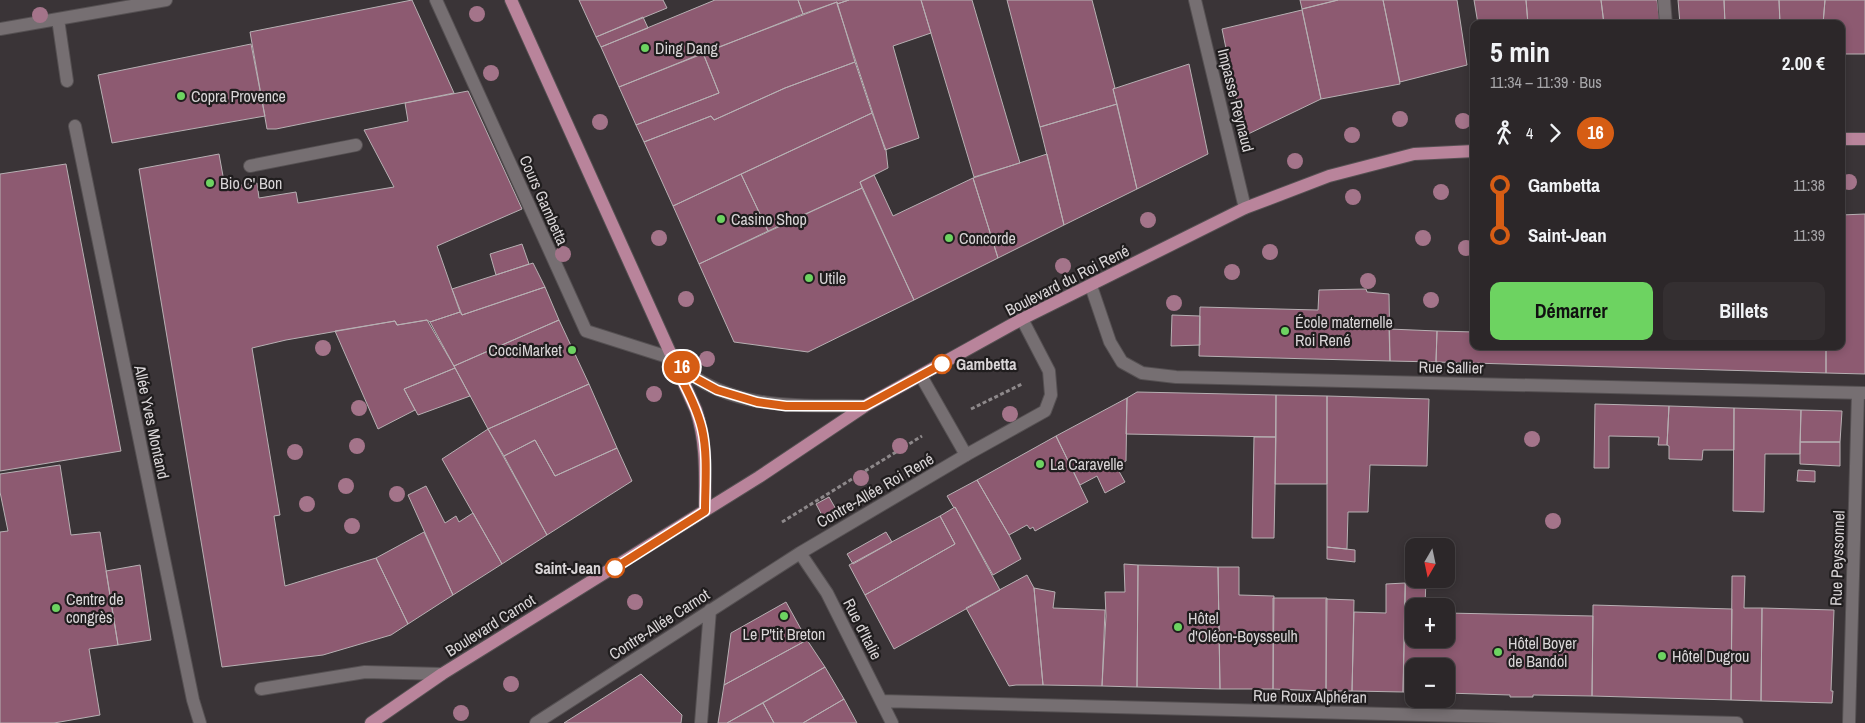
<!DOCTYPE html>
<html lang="fr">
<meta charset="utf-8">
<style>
body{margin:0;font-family:"Archivo Narrow",sans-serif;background:#342f31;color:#f1f3f6;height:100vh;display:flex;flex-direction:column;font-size:19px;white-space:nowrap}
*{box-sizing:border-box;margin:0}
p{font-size:16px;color:#a6a5a8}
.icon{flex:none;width:28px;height:28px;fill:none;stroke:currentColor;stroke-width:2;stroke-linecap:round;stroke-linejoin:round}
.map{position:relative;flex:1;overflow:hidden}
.drawer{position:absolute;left:1470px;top:20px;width:375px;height:330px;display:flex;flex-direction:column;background:#2c2729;border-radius:10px;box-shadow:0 2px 8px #0003,0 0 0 1px #484446}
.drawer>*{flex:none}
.badge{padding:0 10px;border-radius:16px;font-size:18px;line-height:32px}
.needle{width:32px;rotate:189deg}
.controls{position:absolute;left:1405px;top:538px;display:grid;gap:10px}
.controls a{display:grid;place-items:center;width:50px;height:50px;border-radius:10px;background:#2c2729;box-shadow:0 2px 8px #0003,0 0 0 1px #484446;font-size:25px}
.map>.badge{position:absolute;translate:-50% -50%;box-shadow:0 0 0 2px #fff}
.legs{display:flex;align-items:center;gap:8px;height:55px;padding:0 20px;font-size:16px}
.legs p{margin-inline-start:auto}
.headline{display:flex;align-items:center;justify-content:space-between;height:85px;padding:0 20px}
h1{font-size:28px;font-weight:700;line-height:38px}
.action{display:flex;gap:10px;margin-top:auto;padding:10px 20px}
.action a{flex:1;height:58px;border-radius:10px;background:#6dd361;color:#111;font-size:20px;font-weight:700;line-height:58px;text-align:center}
.action a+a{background:#342f31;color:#f1f3f6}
ul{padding:0 20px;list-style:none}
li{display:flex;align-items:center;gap:18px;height:50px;font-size:19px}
li i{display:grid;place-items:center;width:8px;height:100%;margin:0 6px;background:currentColor}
li i::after{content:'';width:12px;height:12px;margin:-6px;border:4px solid;border-radius:50%;background:#2c2729}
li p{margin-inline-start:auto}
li:first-child i{background:linear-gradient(#0000 50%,currentColor 0)}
li:last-child i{background:linear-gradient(currentColor 50%,#0000 0)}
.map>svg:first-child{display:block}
.building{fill:#8d5a71;stroke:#b7b0b3}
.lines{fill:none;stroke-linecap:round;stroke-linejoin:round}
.service-casing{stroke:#555052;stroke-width:14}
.pedestrian-casing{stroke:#555052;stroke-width:14}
.minor-casing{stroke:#555052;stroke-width:14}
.secondary-casing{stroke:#555052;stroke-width:14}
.primary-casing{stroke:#555052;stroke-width:14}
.path{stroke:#8e898b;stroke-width:3;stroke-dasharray:4 2.5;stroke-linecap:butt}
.service{stroke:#766f72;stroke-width:12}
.pedestrian{stroke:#766f72;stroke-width:12}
.minor{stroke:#766f72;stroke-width:12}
.secondary{stroke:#766f72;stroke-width:12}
.primary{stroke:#b9849b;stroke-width:12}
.tree{fill:#a4748a}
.line-1-casing{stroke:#fff;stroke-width:11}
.line-1{stroke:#d65d14;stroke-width:8}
.poi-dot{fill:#6dd361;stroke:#201d1e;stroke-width:2}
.stop-1-dot{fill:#fff;stroke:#d65d14;stroke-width:2.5}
.labels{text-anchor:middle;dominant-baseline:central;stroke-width:4.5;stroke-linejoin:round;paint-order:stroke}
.poi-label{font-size:16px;fill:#d9d5d7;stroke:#201d1e;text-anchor:start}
.street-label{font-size:16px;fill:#d9d5d7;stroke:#201d1e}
.stop-label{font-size:16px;font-weight:bold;fill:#d9d5d7;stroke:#201d1e;text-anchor:start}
</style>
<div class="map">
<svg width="1865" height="723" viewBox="0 0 1865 723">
<rect width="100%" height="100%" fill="#3a3437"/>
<path class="building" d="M 412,0 L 454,93 L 276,129 L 267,129 L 250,32 Z
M 579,0 L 663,0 L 667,8 L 596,37 Z
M 715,0 L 798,0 L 803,14 L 619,87 L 601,47 Z
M 798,0 L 849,0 L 837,4 L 837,2 L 803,14 Z
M 849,0 L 921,0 L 931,33 L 893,46 L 919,138 L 885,150 L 837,4 Z
M 921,0 L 972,0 L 1020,163 L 974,177 Z
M 1007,0 L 1092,0 L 1115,88 L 1113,89 L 1117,104 L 1040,127 Z
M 1300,0 L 1338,0 L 1302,9 Z
M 1338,0 L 1383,0 L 1400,84 L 1321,99 L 1302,9 Z
M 1383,0 L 1457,0 L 1467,65 L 1400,82 Z
M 1474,0 L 1526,0 L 1528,24 L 1478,24 Z
M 1526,0 L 1601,0 L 1604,24 L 1528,24 Z
M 1601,0 L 1657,0 L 1660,24 L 1604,24 Z
M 1678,0 L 1724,0 L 1725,24 L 1680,24 Z
M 1724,0 L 1779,0 L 1780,24 L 1725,24 Z
M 1779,0 L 1825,0 L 1823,24 L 1780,24 Z
M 1825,0 L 1865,0 L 1865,54 L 1841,54 L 1841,24 L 1823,24 Z
M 837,2 L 855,62 L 785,88 L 714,120 L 711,116 L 644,142 L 636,125 L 719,93 L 703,53 Z
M 1302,10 L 1321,99 L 1244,136 L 1222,29 Z
M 643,17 L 648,28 L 601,47 L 596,37 Z
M 251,44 L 265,116 L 112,143 L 98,75 Z
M 703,53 L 719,93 L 636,125 L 619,87 Z
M 855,62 L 872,113 L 673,206 L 644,142 L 711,116 L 714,120 L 785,88 Z
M 1189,64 L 1208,154 L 1137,189 L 1113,89 Z
M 468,91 L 522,209 L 437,246 L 460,312 L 430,322 L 427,320 L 397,325 L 395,321 L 286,340 L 252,348 L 280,515 L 274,516 L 285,586 L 376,558 L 408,624 L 391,635 L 323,655 L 222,667 L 139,169 L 219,154 L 225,187 L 257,183 L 259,198 L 296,192 L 298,203 L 394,187 L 364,130 L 408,121 L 405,103 Z
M 1117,104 L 1137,189 L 1064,225 L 1040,127 Z
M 872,113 L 886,150 L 888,168 L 860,182 L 862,188 L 768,231 L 741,174 Z
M 1047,154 L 1064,225 L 998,258 L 973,178 Z
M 66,164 L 121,451 L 0,471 L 0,174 Z
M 741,174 L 768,231 L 699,264 L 673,206 Z
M 874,175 L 893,216 L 973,178 L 998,258 L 914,300 L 860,182 Z
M 862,188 L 914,300 L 808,352 L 734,342 L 699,264 Z
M 1865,214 L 1865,374 L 1826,373 L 1826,346 L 1841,346 L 1841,215 Z
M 522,244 L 529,264 L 496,275 L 490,254 Z
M 533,263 L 545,287 L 462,315 L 452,289 Z
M 545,287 L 559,320 L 454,366 L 430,322 L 460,312 L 462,315 Z
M 1366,289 L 1367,292 L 1389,294 L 1390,361 L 1199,356 L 1200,307 L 1318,310 L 1319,290 Z
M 1172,315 L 1200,316 L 1200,345 L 1171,346 Z
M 427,320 L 455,368 L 404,389 L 415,410 L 378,429 L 335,331 L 395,321 L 397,325 Z
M 559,320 L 589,384 L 488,429 L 454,366 Z
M 1389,329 L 1437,331 L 1436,362 L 1390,361 Z
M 1437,331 L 1474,332 L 1474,346 L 1826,346 L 1826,373 L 1436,362 Z
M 455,368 L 470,396 L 418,415 L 404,389 Z
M 589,384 L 617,448 L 555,476 L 535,440 L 504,456 L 488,429 Z
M 1137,392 L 1276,395 L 1276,437 L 1126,434 L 1127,398 Z
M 1276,395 L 1327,396 L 1327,484 L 1275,484 Z
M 1327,396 L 1429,399 L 1427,466 L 1370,465 L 1368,512 L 1348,512 L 1347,549 L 1327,547 Z
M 1127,398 L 1126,461 L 1116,466 L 1125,482 L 1105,493 L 1097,476 L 1080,485 L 1056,436 Z
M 1595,404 L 1669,406 L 1667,445 L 1658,445 L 1659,437 L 1609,436 L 1609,468 L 1594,468 Z
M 1669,406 L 1734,408 L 1734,450 L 1703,450 L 1702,460 L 1669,459 L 1669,446 L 1667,445 Z
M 1734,408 L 1801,410 L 1800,454 L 1765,454 L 1764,512 L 1733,511 Z
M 1801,410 L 1842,411 L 1840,442 L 1800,442 Z
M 488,429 L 547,535 L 502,564 L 442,459 Z
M 1056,436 L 1088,502 L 1035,531 L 1033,527 L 1030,529 L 1027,525 L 1009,535 L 977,480 Z
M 1254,437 L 1276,437 L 1274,538 L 1252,538 Z
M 535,440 L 555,476 L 617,448 L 632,481 L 547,535 L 504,456 Z
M 1800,442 L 1840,442 L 1840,466 L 1800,464 Z
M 60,465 L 71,535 L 100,532 L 118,645 L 89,649 L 100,715 L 54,723 L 0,723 L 0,532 L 8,531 L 0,492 L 0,474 Z
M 1798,470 L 1815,471 L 1815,482 L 1797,481 Z
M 977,480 L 1009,535 L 1021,559 L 993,575 L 955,507 L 954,508 L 947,496 Z
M 426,486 L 445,523 L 456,516 L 459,522 L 473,513 L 502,564 L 453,595 L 408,495 Z
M 829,497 L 837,511 L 824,519 L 816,504 Z
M 955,507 L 1000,590 L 894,649 L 865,595 L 955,544 L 940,516 Z
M 940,516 L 955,544 L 865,595 L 849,565 Z
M 424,532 L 453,595 L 408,624 L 376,558 Z
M 886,532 L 892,542 L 853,564 L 847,554 Z
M 1327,547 L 1355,550 L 1355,562 L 1327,559 Z
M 1406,555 L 1414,555 L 1414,579 L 1426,579 L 1425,606 L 1414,606 L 1414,612 L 1405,612 Z
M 1124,564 L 1138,565 L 1137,687 L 1102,686 L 1106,616 L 1105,592 L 1125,592 Z
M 140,565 L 151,640 L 118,645 L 106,571 Z
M 1138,565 L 1218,567 L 1220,689 L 1137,687 Z
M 1218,567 L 1239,567 L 1239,595 L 1274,596 L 1273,689 L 1220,689 Z
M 1027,575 L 1034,588 L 1043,685 L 1016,685 L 1009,686 L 966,608 Z
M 1732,576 L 1745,576 L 1744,608 L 1762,608 L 1761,701 L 1731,700 Z
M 1405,583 L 1403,692 L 1352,691 L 1354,612 L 1386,613 L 1386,584 Z
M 1034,588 L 1055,592 L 1053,608 L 1105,610 L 1102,686 L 1043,685 Z
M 1273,598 L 1327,598 L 1326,691 L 1273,689 Z
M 1326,599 L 1354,600 L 1352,691 L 1326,691 Z
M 786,602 L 807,640 L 724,685 L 731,633 Z
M 1593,605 L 1732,609 L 1731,700 L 1592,696 Z
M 1762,608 L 1834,610 L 1831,691 L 1833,691 L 1832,703 L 1761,701 Z
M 1405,612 L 1414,612 L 1414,639 L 1446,639 L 1446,613 L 1593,616 L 1592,696 L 1533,695 L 1533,697 L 1510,697 L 1510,695 L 1446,693 L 1446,666 L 1414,666 L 1414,693 L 1403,692 Z
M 807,640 L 825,667 L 727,723 L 718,723 L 724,685 Z
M 825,667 L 844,699 L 803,723 L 774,723 L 763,703 Z
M 641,674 L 682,715 L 681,723 L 564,723 Z
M 844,699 L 857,723 L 803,723 Z
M 763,703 L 774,723 L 727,723 Z"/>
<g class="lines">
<defs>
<path id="service" d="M 250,166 L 356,145
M 921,376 L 966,455 L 1045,411 L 1051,395 L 1049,371 L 1022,319
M 261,689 L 365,672 L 442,674"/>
<path id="pedestrian" d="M 58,19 L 67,81
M 0,29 L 166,0
M 75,126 L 193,700 L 200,723
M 800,553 L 827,593 L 892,723
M 881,701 L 1737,723
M 536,723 L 800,553 L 966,455
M 701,723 L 710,610"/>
<path id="minor" d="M 436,0 L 586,331 L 671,358
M 1195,0 L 1245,208
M 1664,0 L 1666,24
M 1091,286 L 1110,342 L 1122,362 L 1142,373 L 1176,377 L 1865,393
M 1849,723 L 1858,393"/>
<path id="secondary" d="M 672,359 C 680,365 688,373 696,378 C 748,411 807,405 865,406"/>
<path id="primary" d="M 511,0 L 696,410 C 707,443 705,476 705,511
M 1841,139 L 1865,139
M 371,723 L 442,674 L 759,477 L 865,406 L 1022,319 L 1245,208 L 1329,176 L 1414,154 L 1474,151"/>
</defs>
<use href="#service" class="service-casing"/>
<use href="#pedestrian" class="pedestrian-casing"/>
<use href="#minor" class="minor-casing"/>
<use href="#secondary" class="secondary-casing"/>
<use href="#primary" class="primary-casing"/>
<path class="path" d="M 971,409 L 1022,384
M 782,522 L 922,436"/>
<use href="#service" class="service"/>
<use href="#pedestrian" class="pedestrian"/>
<use href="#minor" class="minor"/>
<use href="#secondary" class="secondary"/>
<use href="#primary" class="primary"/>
</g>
<g class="tree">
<circle cx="477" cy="14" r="8"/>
<circle cx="40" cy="15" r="8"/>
<circle cx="491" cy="73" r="8"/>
<circle cx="1400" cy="119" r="8"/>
<circle cx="1463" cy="121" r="8"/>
<circle cx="600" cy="122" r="8"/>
<circle cx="1352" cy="135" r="8"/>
<circle cx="1295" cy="161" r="8"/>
<circle cx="1849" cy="182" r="8"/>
<circle cx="1441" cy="192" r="8"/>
<circle cx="1353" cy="197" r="8"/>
<circle cx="1148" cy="220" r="8"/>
<circle cx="659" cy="238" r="8"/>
<circle cx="1423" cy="238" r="8"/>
<circle cx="1466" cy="248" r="8"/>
<circle cx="1270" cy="252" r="8"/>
<circle cx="563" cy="254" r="8"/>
<circle cx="1063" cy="266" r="8"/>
<circle cx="1232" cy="272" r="8"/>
<circle cx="1368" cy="281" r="8"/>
<circle cx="686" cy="299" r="8"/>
<circle cx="1431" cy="300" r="8"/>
<circle cx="1174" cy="303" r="8"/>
<circle cx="323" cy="348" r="8"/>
<circle cx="707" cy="359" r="8"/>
<circle cx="654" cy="394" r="8"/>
<circle cx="359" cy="408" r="8"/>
<circle cx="1010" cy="414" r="8"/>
<circle cx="1532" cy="439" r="8"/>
<circle cx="357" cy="446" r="8"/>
<circle cx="900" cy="446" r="8"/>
<circle cx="295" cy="452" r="8"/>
<circle cx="861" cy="478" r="8"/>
<circle cx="346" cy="486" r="8"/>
<circle cx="397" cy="494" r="8"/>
<circle cx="307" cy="504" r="8"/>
<circle cx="1553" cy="521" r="8"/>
<circle cx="352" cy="526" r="8"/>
<circle cx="635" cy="602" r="8"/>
<circle cx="511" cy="684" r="8"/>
<circle cx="461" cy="713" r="8"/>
</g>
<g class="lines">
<defs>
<path id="line-1" d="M 615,568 L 705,511 C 705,485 708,455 702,429 C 696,404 682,381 671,358 L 695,378 L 717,390 L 757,402 L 786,406 L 865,406 L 942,364"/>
</defs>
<use href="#line-1" class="line-1-casing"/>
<use href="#line-1" class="line-1"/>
</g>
<g class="poi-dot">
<circle cx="645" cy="48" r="5"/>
<circle cx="181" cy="96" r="5"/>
<circle cx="210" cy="183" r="5"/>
<circle cx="721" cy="219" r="5"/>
<circle cx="949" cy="238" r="5"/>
<circle cx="809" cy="278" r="5"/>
<circle cx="1285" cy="331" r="5"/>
<circle cx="572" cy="350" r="5"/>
<circle cx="1040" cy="464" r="5"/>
<circle cx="56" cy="608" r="5"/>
<circle cx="784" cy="616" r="5"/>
<circle cx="1178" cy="627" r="5"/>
<circle cx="1498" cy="652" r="5"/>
<circle cx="1662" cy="656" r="5"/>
</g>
<g class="stop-1-dot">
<circle cx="942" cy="364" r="9"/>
<circle cx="615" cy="568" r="9"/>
</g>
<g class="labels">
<g class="poi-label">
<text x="655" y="48">Ding Dang</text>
<text x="191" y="96">Copra Provence</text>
<text x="220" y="183">Bio C' Bon</text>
<text x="731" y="219">Casino Shop</text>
<text x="959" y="238">Concorde</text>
<text x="819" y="278">Utile</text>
<text x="1295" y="322">École maternelle<tspan x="1295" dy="18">Roi René</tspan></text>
<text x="562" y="350" text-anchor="end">CocciMarket</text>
<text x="1050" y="464">La Caravelle</text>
<text x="66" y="599">Centre de<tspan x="66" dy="18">congrès</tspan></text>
<text x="1188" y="618">Hôtel<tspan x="1188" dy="18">d'Oléon-Boysseulh</tspan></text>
<text x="784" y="634" text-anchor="middle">Le P'tit Breton</text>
<text x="1508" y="643">Hôtel Boyer<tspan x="1508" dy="18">de Bandol</tspan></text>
<text x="1672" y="656">Hôtel Dugrou</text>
</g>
<g class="street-label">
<text transform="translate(1236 100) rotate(76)">Impasse Reynaud</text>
<text transform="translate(544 200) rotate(66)">Cours Gambetta</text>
<text transform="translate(1067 280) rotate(-27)">Boulevard du Roi René</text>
<text transform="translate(1451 367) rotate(1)">Rue Sallier</text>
<text transform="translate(152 422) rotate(78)">Allée Yves Montand</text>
<text transform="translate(875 490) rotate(-30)">Contre-Allée Roi René</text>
<text transform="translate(1837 558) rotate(-88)">Rue Peyssonnel</text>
<text transform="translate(659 624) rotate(-33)">Contre-Allée Carnot</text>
<text transform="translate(490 625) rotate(-32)">Boulevard Carnot</text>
<text transform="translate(863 629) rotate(63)">Rue d'Italie</text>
<text transform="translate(1310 696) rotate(1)">Rue Roux Alphéran</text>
</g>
<g class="stop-label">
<text x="956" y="364">Gambetta</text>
<text x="601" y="568" text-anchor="end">Saint-Jean</text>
</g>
</g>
</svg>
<div class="controls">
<a><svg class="needle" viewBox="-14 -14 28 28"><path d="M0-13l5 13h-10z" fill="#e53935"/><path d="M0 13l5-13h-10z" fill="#a6a5a8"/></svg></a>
<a>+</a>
<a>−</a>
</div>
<b class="badge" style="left:682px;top:367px;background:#d65d14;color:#fff">16</b>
<section class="drawer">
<div class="headline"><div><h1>5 min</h1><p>11:34 – 11:39 · Bus</p></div><b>2.00 €</b></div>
<div class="legs"><svg class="icon" aria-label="walk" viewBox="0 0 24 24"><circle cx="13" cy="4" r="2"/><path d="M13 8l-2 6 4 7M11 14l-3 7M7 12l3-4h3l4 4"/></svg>4<svg class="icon" aria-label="forward" viewBox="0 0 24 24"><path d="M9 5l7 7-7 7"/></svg><b class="badge" style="background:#d65d14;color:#fff">16</b></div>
<ul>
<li><i style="color:#d65d14"></i><b>Gambetta</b><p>11:38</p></li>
<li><i style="color:#d65d14"></i><b>Saint-Jean</b><p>11:39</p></li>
</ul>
<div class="action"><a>Démarrer</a><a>Billets</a></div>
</section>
</div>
